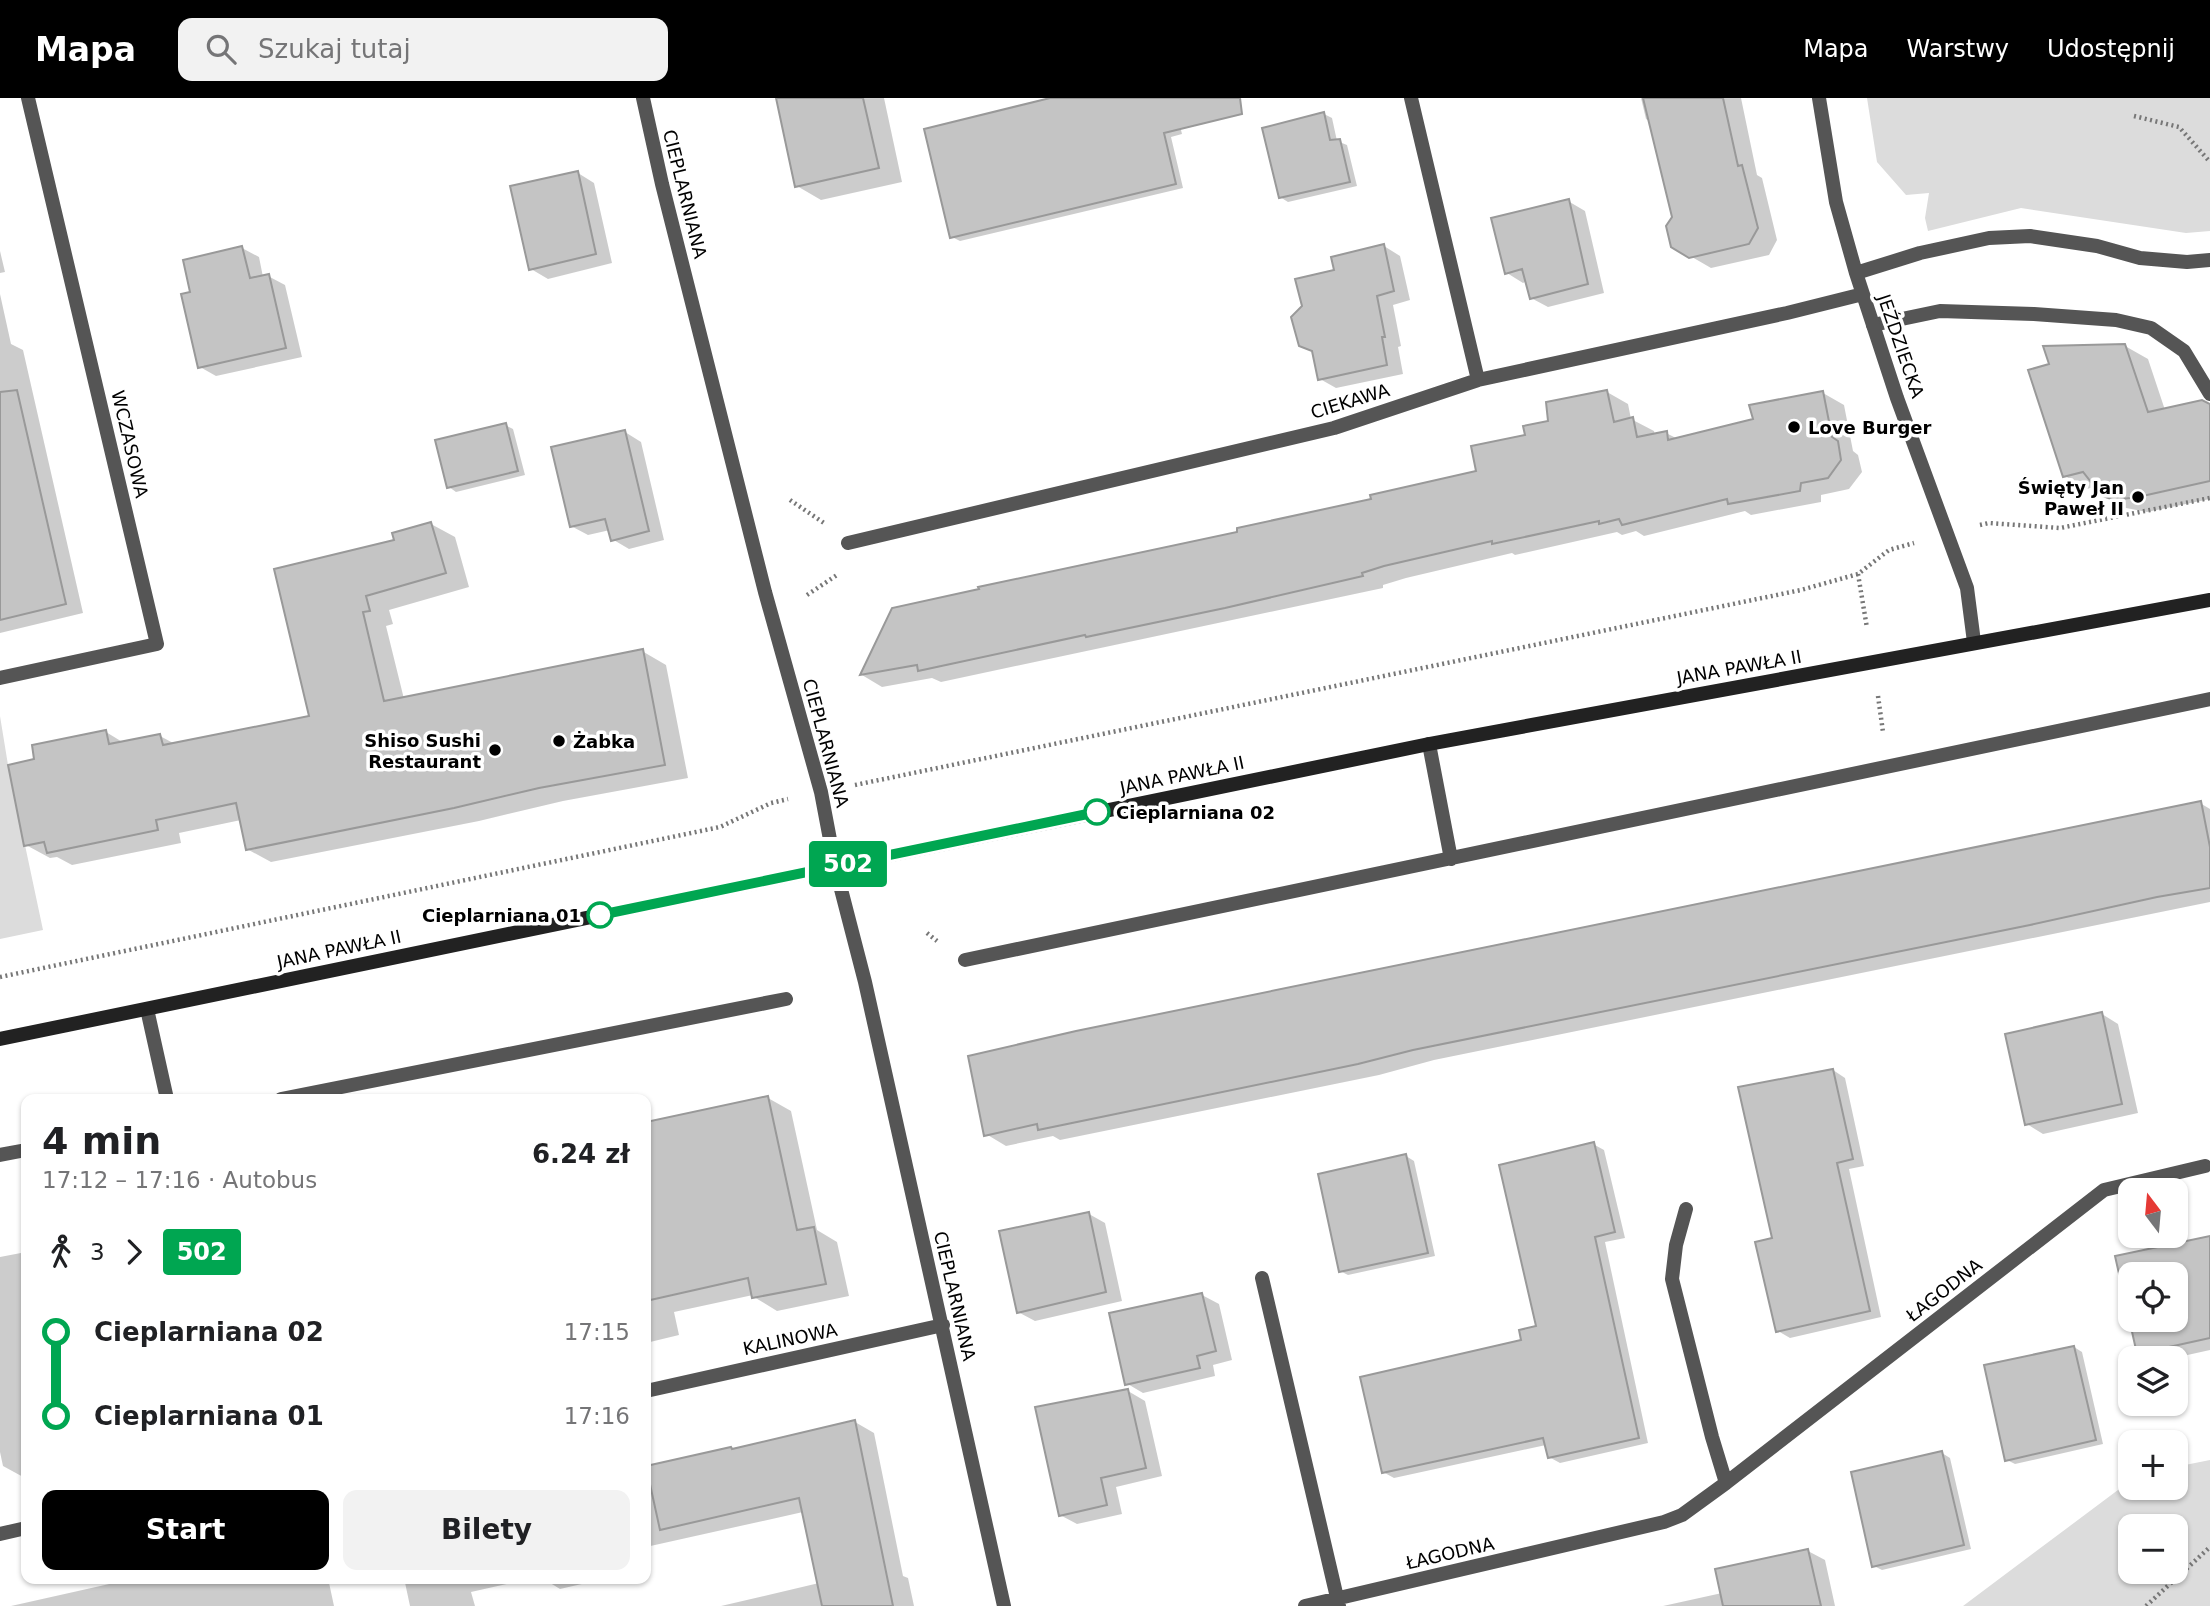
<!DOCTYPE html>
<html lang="pl">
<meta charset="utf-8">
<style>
body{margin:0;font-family:"DejaVu Sans",sans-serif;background:#f2f2f2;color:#202124;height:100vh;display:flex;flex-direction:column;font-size:26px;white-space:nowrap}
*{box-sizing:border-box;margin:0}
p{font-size:23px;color:#757577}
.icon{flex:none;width:38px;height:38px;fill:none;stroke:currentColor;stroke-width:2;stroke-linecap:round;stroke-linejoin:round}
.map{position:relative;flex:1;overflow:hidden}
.sheet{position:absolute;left:21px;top:996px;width:630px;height:490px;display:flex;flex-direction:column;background:#fff;border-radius:14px;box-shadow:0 2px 5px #0004}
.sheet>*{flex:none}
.badge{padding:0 14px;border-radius:5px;font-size:24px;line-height:46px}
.needle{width:46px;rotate:344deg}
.fabs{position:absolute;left:2118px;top:1080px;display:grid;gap:14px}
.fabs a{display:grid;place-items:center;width:70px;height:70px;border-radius:14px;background:#fff;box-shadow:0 2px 5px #0004;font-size:35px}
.map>.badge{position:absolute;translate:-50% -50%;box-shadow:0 0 0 4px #fff}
.legs{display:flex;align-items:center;gap:10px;height:77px;padding:0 21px;font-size:23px}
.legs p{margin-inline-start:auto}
.overview{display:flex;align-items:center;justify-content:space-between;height:119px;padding:0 21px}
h1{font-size:38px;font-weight:700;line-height:52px}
.button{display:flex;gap:14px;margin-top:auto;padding:14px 21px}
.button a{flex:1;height:80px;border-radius:14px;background:#000;color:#fff;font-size:28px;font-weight:700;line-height:80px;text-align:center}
.button a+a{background:#f2f2f2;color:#202124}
ul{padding:0 21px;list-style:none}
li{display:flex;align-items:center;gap:24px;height:84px;font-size:26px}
li i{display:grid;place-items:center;width:10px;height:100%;margin:0 9px;background:currentColor}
li i::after{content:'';width:18px;height:18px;margin:-9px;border:5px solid;border-radius:50%;background:#fff}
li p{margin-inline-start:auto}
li:first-child i{background:linear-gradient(#0000 50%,currentColor 0)}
li:last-child i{background:linear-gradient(currentColor 50%,#0000 0)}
header{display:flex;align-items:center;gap:42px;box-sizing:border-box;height:98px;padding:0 35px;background:#000;color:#fff}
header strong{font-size:33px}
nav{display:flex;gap:38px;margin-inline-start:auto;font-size:24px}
.search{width:490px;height:63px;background:#f2f2f2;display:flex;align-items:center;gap:18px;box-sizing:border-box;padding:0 24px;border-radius:14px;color:#757577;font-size:26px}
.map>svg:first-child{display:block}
.green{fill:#dcdcdc;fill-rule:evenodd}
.shadow{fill:#0003}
.building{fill:#c4c4c4;stroke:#999;stroke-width:2;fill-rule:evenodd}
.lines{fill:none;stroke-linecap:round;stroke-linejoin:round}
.path{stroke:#777;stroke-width:4.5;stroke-dasharray:2 3.5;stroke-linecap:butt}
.lane{stroke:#555;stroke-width:14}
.street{stroke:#555;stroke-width:14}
.secondary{stroke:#222;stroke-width:14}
.line-1-casing{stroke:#fff;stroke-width:16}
.line-1{stroke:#00a651;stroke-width:10}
.poi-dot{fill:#000;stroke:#fff;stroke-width:2.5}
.stop-1-dot{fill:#fff;stroke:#00a651;stroke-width:3.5}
.labels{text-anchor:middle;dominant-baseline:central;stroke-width:7;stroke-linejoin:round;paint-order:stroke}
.street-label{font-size:18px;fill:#000;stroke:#fff}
.poi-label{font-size:18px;font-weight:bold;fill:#000;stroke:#fff;text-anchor:start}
.stop-label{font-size:18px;font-weight:bold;fill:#000;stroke:#fff;text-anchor:start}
</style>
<header>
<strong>Mapa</strong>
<div class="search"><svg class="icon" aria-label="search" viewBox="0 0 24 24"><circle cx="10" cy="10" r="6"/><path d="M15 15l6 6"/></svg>Szukaj tutaj</div>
<nav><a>Mapa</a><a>Warstwy</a><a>Udostępnij</a></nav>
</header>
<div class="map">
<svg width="2210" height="1508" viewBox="0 0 2210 1508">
<rect width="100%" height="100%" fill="#fff"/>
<path class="green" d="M 1867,0 L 2210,0 L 2210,133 L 2186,135 L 2021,110 L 1928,133 L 1925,120 L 1929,95 L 1906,97 L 1877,64 Z
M 0,618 L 8,667 L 43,832 L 0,841 Z
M 2210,1362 L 2210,1508 L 1963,1508 L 2130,1383 L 2130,1390 L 2175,1390 L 2175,1369 ZM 2175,1428 L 2175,1474 L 2130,1474 L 2130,1428 Z"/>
<path class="shadow" d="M 778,0 L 884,0 L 902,84 L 821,102 L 797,88 Z
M 1058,0 L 1173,0 L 1182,36 L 1171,39 L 1183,90 L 960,143 L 952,139 Z
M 1641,0 L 1741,0 L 1757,77 L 1762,80 L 1777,142 L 1769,157 L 1711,170 L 1673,148 L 1674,120 L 1651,24 L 1646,21 Z
M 1324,16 L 1332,20 L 1337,43 L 1347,47 L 1357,88 L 1288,104 L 1280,99 Z
M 578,75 L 594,85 L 612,165 L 548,181 L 531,171 Z
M 1568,103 L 1585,113 L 1604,195 L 1548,209 L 1531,200 L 1527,183 L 1523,185 L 1507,175 Z
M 1384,148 L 1400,158 L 1410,202 L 1393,207 L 1401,248 L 1398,249 L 1403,276 L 1336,290 L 1320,281 L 1314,255 L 1300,247 L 1336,173 Z
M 242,150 L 259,159 L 263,179 L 268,178 L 285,187 L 302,259 L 216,278 L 200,269 L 192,195 Z
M 0,153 L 5,174 L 0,175 Z
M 0,196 L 11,246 L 23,252 L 83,515 L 0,535 Z
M 2125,248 L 2148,261 L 2165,312 L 2210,307 L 2210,401 L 2147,414 L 2126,410 L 2103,396 L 2097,388 L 2087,391 L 2065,378 Z
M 1607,294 L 1628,306 L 1631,321 L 1654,333 L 1655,337 L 1666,335 L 1678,341 L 1755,322 L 1823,295 L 1844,307 L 1853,353 L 1858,357 L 1862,374 L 1849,391 L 1821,397 L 1821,404 L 1751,417 L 1745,413 L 1644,438 L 1636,433 L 1622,437 L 1617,434 L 1515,457 L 1512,455 L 1406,480 L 1383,487 L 1383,490 L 941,584 L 932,580 L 882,589 L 862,577 L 893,512 L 1239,436 L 1479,375 L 1527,338 Z
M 505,327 L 513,331 L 525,377 L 456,394 L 449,389 Z
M 625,334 L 641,344 L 664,442 L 629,451 L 612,441 L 610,432 L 588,437 L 571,428 Z
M 431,426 L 455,439 L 469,489 L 389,512 L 393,526 L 386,528 L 404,601 L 642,553 L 666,567 L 688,680 L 563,703 L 479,723 L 271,764 L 247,751 L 241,722 L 179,735 L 181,745 L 72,767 L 57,759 L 50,760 L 26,747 L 36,662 L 106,634 L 124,645 L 160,638 L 175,646 L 312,619 L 276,473 L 396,443 Z
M 2200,705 L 2210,711 L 2210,804 L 1434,962 L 1379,977 L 1060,1042 L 1053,1038 L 1006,1048 L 986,1036 Z
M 2102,916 L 2118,926 L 2138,1015 L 2043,1036 L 2027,1026 Z
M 1833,972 L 1845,980 L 1864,1068 L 1849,1071 L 1881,1219 L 1790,1240 L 1778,1233 L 1774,1141 Z
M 768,1000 L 791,1013 L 817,1132 L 837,1144 L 849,1198 L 777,1213 L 754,1199 L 753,1197 L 674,1214 L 679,1237 L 646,1245 L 646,1025 Z
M 1593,1046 L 1604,1052 L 1625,1140 L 1605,1144 L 1648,1345 L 1560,1365 L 1549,1359 L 1546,1347 L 1394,1380 L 1383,1374 L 1538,1229 Z
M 1406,1058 L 1414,1063 L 1435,1158 L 1348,1177 L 1340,1173 Z
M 1089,1116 L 1105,1125 L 1122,1203 L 1035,1223 L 1018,1214 Z
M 2210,1143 L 2210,1252 L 2174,1260 L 2147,1260 L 2138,1255 L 2131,1222 L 2175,1222 L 2175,1176 L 2117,1160 Z
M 26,1154 L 26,1380 L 25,1380 L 3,1368 L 0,1354 L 0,1159 Z
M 1202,1197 L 1219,1206 L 1232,1262 L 1213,1267 L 1215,1278 L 1143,1295 L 1126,1285 Z
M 2074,1249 L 2082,1254 L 2103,1346 L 2015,1366 L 2007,1362 Z
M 1128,1293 L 1145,1303 L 1162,1378 L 1116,1389 L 1122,1416 L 1077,1426 L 1060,1417 Z
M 855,1324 L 874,1335 L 903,1478 L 908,1480 L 914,1508 L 721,1508 L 819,1485 L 803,1414 L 646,1449 L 646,1369 L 731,1351 L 734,1353 Z
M 1942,1355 L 1950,1360 L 1971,1451 L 1882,1472 L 1874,1468 Z
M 1808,1453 L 1825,1462 L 1835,1508 L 1663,1508 L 1722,1495 Z
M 136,1480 L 328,1480 L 334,1508 L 11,1508 Z
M 404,1480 L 533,1480 L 471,1494 L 475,1508 L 410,1508 Z
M 542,1480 L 608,1480 L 560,1491 Z"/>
<path class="building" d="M 776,0 L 863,0 L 879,70 L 795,89 Z
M 1050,0 L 1240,0 L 1242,16 L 1164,35 L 1176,86 L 950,140 L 924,31 Z
M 1643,0 L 1723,0 L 1738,68 L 1742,67 L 1758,130 L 1749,146 L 1689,160 L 1671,149 L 1666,128 L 1672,119 Z
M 1324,14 L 1330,42 L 1340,41 L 1350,84 L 1279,100 L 1262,30 Z
M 578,73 L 596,156 L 529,172 L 510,88 Z
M 1569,101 L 1588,186 L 1530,201 L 1522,171 L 1505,176 L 1491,120 Z
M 1384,146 L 1394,193 L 1377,198 L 1385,239 L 1382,239 L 1387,267 L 1318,282 L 1312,253 L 1299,248 L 1291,219 L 1302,208 L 1295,181 L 1334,172 L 1331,159 Z
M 242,148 L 250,180 L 269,176 L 286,250 L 198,270 L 181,196 L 190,194 L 183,162 Z
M 2125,246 L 2148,314 L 2202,302 L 2210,306 L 2210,383 L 2138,399 L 2114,402 L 2102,398 L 2083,374 L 2063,379 L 2028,272 L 2049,266 L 2043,248 Z
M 17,292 L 66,506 L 0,522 L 0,294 Z
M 1607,292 L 1614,324 L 1633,319 L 1637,339 L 1667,333 L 1668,342 L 1753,321 L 1749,307 L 1823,293 L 1832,339 L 1838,343 L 1841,362 L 1828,380 L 1801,385 L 1800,393 L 1728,406 L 1727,401 L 1622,427 L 1619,421 L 1599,426 L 1599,423 L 1492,446 L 1492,443 L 1384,468 L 1362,475 L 1363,478 L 1225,510 L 1086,539 L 1085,537 L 918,573 L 917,567 L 860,577 L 892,510 L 979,491 L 978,489 L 1237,434 L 1237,430 L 1371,401 L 1370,397 L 1476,373 L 1471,348 L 1525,337 L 1523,328 L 1548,323 L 1546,304 Z
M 506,325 L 518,373 L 447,390 L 435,342 Z
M 625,332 L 649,433 L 611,443 L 605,421 L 570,429 L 551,349 Z
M 431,424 L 446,475 L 366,498 L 370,513 L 363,514 L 384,603 L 643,551 L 665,667 L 539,690 L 454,710 L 246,752 L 236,705 L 156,722 L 158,732 L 47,755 L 44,744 L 24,748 L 8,667 L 34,661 L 32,647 L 106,632 L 109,646 L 160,636 L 163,647 L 309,618 L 274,471 L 394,442 L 392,435 Z
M 2201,703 L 2210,749 L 2210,790 L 2157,799 L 2030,827 L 1413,952 L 1358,966 L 1038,1032 L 1037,1026 L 984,1038 L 968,958 L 1076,933 Z
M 2102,914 L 2122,1006 L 2025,1027 L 2005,936 Z
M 1833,971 L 1853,1061 L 1837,1065 L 1870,1213 L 1776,1234 L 1755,1144 L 1772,1140 L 1738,989 Z
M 768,998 L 797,1132 L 814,1129 L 826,1186 L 752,1200 L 748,1180 L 646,1203 L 646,1024 Z
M 1594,1044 L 1615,1134 L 1595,1139 L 1639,1340 L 1548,1360 L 1543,1340 L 1382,1375 L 1360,1279 L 1521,1242 L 1519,1232 L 1536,1228 L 1499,1067 Z
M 1406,1056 L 1428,1155 L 1339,1174 L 1318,1076 Z
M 1089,1114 L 1106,1194 L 1017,1215 L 999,1133 Z
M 2210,1138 L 2210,1240 L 2137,1256 L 2115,1158 ZM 2130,1176 L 2175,1176 L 2175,1222 L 2130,1222 Z
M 1202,1195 L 1216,1253 L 1197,1258 L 1200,1270 L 1125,1287 L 1109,1215 Z
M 2074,1248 L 2096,1342 L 2005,1363 L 1984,1267 Z
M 1128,1291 L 1146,1370 L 1101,1380 L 1107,1407 L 1059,1418 L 1035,1309 Z
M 855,1322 L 893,1508 L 822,1508 L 799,1400 L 660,1432 L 646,1368 L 731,1349 L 732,1351 Z
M 1942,1353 L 1964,1447 L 1872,1469 L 1851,1374 Z
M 1808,1451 L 1821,1508 L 1723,1508 L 1715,1471 Z"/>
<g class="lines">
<path class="path" d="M 2134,18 L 2179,29 L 2210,64
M 790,402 L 824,425
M 1980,427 L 1989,425 L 2060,430 L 2210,400
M 1858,476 L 1867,530
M 807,497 L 837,477
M 1878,598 L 1883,634
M 855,687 L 1801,492 L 1858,476 L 1889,452 L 1914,445
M 927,835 L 937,843
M 0,879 L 720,729 L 771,705 L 788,701
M 2146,1508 L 2210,1449"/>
<path class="lane" d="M 1873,227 L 1940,213 L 2034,216 L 2116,222 L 2151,230 L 2184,253 L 2210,296"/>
<path class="street" d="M 643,0 L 662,86 L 765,494 L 821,694 L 835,768 L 865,884 L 1004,1508
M 1411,0 L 1478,282
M 1819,0 L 1836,104 L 1856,175 L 1897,300 L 1967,490 L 1974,544
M 1856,175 L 1920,155 L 1989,140 L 2030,138 L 2097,148 L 2140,160 L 2187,164 L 2210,162
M 848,445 L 1334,330 L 1478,282 L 1787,215 L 1863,196
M 0,580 L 157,546 L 28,0
M 1429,646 L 1451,761
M 965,862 L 2210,601
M 147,911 L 167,1001
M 281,1001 L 786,901
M 0,1057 L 26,1052
M 1686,1111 L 1676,1147 L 1672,1181 L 1712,1339 L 1726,1385
M 1262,1180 L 1339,1508
M 646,1293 L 943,1227
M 0,1436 L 26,1430
M 1305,1508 L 1664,1424 L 1682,1417 L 1726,1385 L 2104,1092 L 2205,1068"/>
<path class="secondary" d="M 0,941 L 1429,646 L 2210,502"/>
</g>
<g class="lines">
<defs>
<path id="line-1" d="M 600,817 L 1097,714"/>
</defs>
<use href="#line-1" class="line-1-casing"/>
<use href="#line-1" class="line-1"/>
</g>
<g class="poi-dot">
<circle cx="1794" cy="329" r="7"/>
<circle cx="2138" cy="399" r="7"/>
<circle cx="559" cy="643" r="7"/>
<circle cx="495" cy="652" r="7"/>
</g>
<g class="stop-1-dot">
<circle cx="1097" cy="714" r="12"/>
<circle cx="600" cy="817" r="12"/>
</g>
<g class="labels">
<g class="street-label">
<text transform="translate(685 96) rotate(76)">CIEPLARNIANA</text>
<text transform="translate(1901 248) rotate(71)">JEŹDZIECKA</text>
<text transform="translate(1350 303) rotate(-17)">CIEKAWA</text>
<text transform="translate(130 346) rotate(77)">WCZASOWA</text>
<text transform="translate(1739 569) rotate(-10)">JANA PAWŁA II</text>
<text transform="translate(826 645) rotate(75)">CIEPLARNIANA</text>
<text transform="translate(1182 677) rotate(-12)">JANA PAWŁA II</text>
<text transform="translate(339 851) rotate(-12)">JANA PAWŁA II</text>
<text transform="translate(1944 1192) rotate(-38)">ŁAGODNA</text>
<text transform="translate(955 1198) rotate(77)">CIEPLARNIANA</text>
<text transform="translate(790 1241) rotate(-12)">KALINOWA</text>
<text transform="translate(1450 1455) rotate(-13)">ŁAGODNA</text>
</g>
<g class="poi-label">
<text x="1808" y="329">Love Burger</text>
<text x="2124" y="389" text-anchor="end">Święty Jan<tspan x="2124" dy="21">Paweł II</tspan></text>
<text x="481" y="642" text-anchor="end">Shiso Sushi<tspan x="481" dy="21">Restaurant</tspan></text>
<text x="573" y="643">Żabka</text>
</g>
<g class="stop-label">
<text x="1116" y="714">Cieplarniana 02</text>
<text x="581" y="817" text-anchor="end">Cieplarniana 01</text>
</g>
</g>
</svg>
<div class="fabs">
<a><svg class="needle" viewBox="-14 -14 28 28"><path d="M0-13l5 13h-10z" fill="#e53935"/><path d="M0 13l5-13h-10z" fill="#757577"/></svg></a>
<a><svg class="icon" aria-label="locate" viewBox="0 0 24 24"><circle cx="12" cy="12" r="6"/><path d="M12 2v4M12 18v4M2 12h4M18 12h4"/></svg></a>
<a><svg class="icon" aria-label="layers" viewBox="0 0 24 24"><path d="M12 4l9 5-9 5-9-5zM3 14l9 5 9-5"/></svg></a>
<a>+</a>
<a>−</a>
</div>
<b class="badge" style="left:848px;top:766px;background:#00a651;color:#fff">502</b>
<section class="sheet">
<div class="overview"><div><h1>4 min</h1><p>17:12 – 17:16 · Autobus</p></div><b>6.24 zł</b></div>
<div class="legs"><svg class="icon" aria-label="walk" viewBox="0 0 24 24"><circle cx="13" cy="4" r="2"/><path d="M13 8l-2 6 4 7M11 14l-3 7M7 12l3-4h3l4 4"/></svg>3<svg class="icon" aria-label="forward" viewBox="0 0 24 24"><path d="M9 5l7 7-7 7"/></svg><b class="badge" style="background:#00a651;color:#fff">502</b></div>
<ul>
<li><i style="color:#00a651"></i><b>Cieplarniana 02</b><p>17:15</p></li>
<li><i style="color:#00a651"></i><b>Cieplarniana 01</b><p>17:16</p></li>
</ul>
<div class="button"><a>Start</a><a>Bilety</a></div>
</section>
</div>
